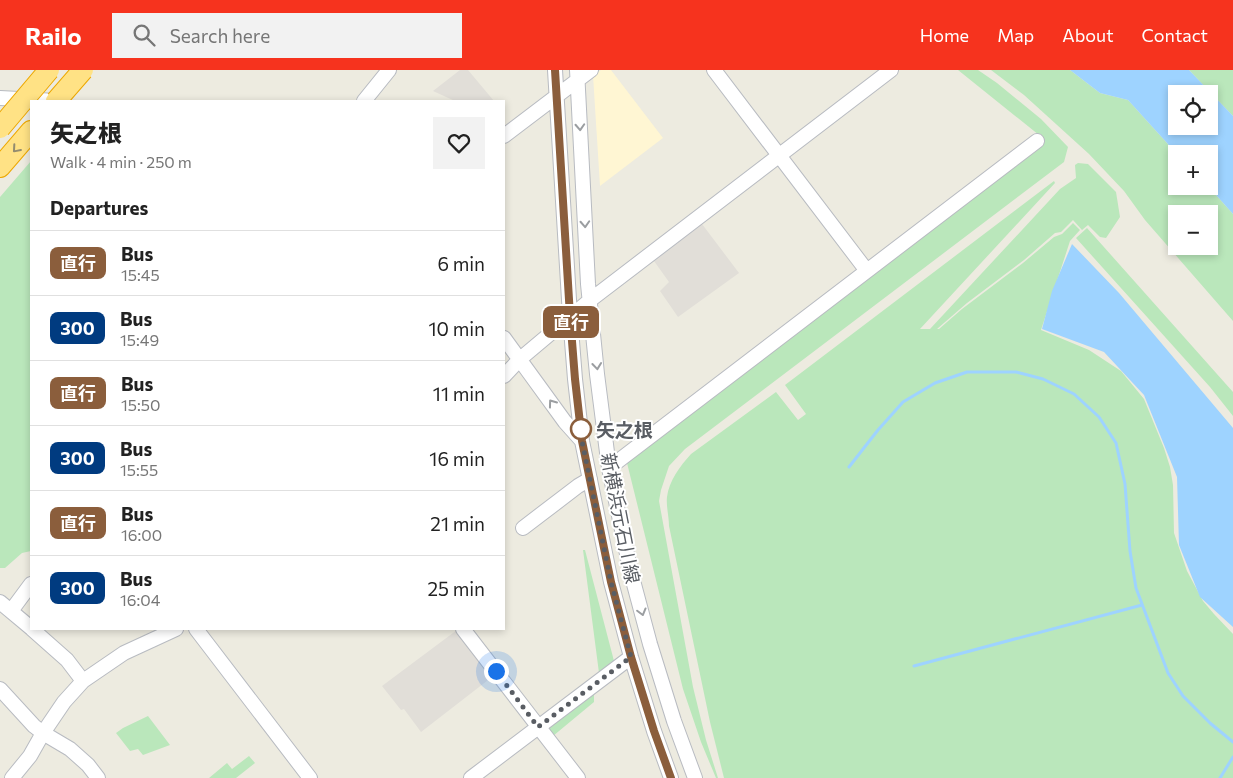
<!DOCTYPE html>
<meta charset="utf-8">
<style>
body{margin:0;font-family:Commissioner,"Noto Sans JP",sans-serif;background:#f2f2f2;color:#222;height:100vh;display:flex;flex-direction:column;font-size:19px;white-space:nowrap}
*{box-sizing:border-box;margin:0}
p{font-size:16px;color:#767676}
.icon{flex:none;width:28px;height:28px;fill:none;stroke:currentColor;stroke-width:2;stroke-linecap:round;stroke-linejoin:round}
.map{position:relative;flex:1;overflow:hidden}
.sheet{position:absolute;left:30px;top:30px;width:475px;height:530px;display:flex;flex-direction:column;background:#fff;border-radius:0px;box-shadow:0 2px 8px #0003}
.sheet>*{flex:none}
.badge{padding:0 10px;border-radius:8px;font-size:18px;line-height:32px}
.fabs{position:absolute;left:1168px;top:15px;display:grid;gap:10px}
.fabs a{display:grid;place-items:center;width:50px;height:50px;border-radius:0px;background:#fff;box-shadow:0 2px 8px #0003;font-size:25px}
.you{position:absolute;width:25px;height:25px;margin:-12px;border:4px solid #fff;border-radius:50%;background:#1a73e8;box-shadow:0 0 0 8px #1a73e833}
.map>.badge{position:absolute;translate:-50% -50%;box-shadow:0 0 0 2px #fff}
h2{padding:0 20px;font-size:19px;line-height:45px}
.round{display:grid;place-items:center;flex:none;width:52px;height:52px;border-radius:0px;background:#f2f2f2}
.overview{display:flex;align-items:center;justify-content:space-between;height:85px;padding:0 20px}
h1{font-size:24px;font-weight:800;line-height:38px}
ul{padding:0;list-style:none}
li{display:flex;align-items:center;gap:15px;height:65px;padding:0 20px;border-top:1px solid #e0e0e0}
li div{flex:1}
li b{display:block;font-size:19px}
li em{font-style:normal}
li .badge{min-width:55px;font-weight:700;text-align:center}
header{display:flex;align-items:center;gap:30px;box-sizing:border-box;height:70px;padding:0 25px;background:#f6331e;color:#fff}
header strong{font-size:24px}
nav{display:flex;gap:28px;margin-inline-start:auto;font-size:18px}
.search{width:350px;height:45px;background:#f2f2f2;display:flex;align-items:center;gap:12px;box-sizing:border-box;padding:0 18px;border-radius:0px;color:#767676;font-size:19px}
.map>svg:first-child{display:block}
.commercial{fill:#fff6d3}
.industrial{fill:#e1ded8}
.green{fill:#bae7bb;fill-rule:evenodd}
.water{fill:#9ed3ff;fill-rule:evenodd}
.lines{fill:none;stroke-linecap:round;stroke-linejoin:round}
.stream{stroke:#9ed3ff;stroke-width:3}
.minor-casing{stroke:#b8bbc1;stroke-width:16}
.highway-casing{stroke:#eda800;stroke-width:22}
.minor{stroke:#fff;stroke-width:14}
.highway{stroke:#ffe285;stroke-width:20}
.highway-bridge-casing{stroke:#eda800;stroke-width:22;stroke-linecap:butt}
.highway-bridge{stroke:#ffe285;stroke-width:20}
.oneway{stroke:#9b9ea1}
.oneway2{stroke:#938c6f}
.line-casing{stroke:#fff;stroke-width:11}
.line{stroke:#8b5e3c;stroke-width:8}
.walk{stroke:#595d63;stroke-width:5;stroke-dasharray:0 9}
.stop-dot{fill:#fff;stroke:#8b5e3c;stroke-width:2.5}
.labels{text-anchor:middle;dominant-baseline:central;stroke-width:4;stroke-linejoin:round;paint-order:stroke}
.stop-label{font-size:19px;font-weight:bold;fill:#595d63;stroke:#fff;text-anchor:start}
.street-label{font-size:19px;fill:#595d63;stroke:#fff}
</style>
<header>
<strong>Railo</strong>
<div class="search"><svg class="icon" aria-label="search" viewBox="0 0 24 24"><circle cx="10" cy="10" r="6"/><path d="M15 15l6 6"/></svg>Search here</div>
<nav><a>Home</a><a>Map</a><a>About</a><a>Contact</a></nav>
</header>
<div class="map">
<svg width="1233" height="708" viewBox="0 0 1233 708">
<rect width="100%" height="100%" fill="#edebe0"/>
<path class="commercial" d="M 601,0 L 611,0 L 663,68 L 600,116 L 593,5 Z"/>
<path class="industrial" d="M 460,0 L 468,0 L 494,31 L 455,31 L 433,21 Z
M 702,154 L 739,203 L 678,247 L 660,221 L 669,212 L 654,191 Z
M 457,560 L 492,607 L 421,662 L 404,639 L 401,640 L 382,616 Z"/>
<path class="green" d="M 958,0 L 978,0 L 997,13 L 1041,49 L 1068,77 L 1064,92 L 685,379 L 669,396 L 661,420 L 659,431 L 693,617 L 706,670 L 718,708 L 716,708 L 701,672 L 683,619 L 627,393 L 1039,65 Z
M 991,0 L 1070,0 L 1100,23 L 1128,30 L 1177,84 L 1176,84 L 1176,116 L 1208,116 L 1233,144 L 1233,251 L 1145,150 L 1124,121 L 1089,84 L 1024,25 ZM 1176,144 L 1209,144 L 1209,176 L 1176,176 Z
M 1189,0 L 1233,0 L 1233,46 Z
M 31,91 L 31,481 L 22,483 L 5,498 L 0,498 L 0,127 Z
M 1078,93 L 1088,94 L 1116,122 L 1120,147 L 1106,168 L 1100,167 L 1088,155 L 1082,160 L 1073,150 L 1061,162 L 1055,163 L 1024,190 L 967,233 L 937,259 L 939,259 L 962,239 L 1023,193 L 1054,167 L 1062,164 L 1073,153 L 1080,160 L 1070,171 L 1041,260 L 1089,280 L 1121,301 L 1144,329 L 1164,378 L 1170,397 L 1173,415 L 1174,463 L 1187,501 L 1203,531 L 1214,544 L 1233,564 L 1233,708 L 724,708 L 710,652 L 669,456 C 669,447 666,436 667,427 C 669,411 680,396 691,384 L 776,322 L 798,350 L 806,344 L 785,315 L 1054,111 L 1055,113 L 920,259 L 930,259 L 1060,119 L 1076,108 L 1075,95 Z
M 1087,158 L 1233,322 L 1233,346 L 1210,317 L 1076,168 Z
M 583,480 L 585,480 L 614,591 L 599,603 Z
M 594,623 L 594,632 L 553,666 L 547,657 Z
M 148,646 L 170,675 L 143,685 L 138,679 L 130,681 L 116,663 L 123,658 Z
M 249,686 L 255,693 L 236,708 L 209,708 L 227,693 L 232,699 Z"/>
<path class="water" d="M 1070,0 L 1189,0 L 1233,46 L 1233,144 L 1208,116 L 1209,116 L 1209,84 L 1177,84 L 1128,30 L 1100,23 ZM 1176,24 L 1209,24 L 1209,56 L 1176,56 Z
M 1072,174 L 1119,223 L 1233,358 L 1233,557 L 1200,527 L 1179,475 L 1177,407 L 1144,325 L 1104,282 L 1042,259 L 1052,221 Z"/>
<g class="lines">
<path class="stream" d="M 849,397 L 878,360 L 903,332 L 935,313 L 967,302 L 1016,302 L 1043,309 L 1074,324 L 1099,347 L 1116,373 L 1125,414 L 1130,481 L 1136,518 L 1168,603 L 1183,626 L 1210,653 L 1233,672
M 914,596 L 1142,535
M 1220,708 L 1233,687"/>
<defs>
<path id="minor" d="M 555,0 L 570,246 L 575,309 L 582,371 L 611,512 L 631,587 L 654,661 L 671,708
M 577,0 L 588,214 L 597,304 L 609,398 L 631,503 L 650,574 L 674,651 L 695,708
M 714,0 L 867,201
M 0,28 L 57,31
M 364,31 L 389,0
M 504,66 L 591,0
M 504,268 L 565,352 L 582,371
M 504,306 L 520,289 L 589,231 L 891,0
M 609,398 L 1037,71
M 523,458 L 578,416 L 590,409
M 0,532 L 31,558
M 11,541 L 31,514
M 32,559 L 67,590 L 83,611
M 196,559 L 310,708
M 463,559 L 578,708
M 0,619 L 34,656 L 43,663 L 70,679 L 88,695 L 98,708
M 12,708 L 30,686 L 43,663 L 64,632 L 83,611 L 124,583 L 176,559
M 471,708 L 631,587"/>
<path id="highway" d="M 0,97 L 31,61"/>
</defs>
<use href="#minor" class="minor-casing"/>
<use href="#highway" class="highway-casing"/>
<use href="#minor" class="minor"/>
<use href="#highway" class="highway"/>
<defs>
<path id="highway-bridge" d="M 56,31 L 83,0
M 0,58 L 49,0"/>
</defs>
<use href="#highway-bridge" class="highway-bridge-casing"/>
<use href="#highway-bridge" class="highway-bridge"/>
</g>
<defs><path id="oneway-chevron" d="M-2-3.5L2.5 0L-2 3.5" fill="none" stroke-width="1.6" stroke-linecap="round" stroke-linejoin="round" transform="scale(1.25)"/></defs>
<g class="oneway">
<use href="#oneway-chevron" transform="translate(580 57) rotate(87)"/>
<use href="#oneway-chevron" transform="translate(585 154) rotate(87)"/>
<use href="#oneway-chevron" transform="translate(597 296) rotate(84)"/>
<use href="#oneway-chevron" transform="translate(552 333) rotate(-126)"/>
<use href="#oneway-chevron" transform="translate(642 542) rotate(75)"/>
</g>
<use class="oneway2" href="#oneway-chevron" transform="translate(16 79) rotate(131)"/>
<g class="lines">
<defs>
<path id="line" d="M 555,0 L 570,246 L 575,309 L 582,371 L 611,512 L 631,587 L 654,661 L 671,708"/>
</defs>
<use href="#line" class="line-casing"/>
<use href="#line" class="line"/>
<path class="walk" d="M 496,601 L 538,657 L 631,587 L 611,512 L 582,371 L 581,356 L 581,359"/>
</g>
<circle class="stop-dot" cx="581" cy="359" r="10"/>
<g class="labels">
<g class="stop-label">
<text x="596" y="359">矢之根</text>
</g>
<g class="street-label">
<text transform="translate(621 448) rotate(79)">新横浜元石川線</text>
</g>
</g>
</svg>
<div class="fabs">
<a><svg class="icon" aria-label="locate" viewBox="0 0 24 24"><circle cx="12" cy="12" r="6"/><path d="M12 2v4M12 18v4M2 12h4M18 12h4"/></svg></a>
<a>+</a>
<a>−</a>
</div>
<div class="you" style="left:496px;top:601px"></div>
<b class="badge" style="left:571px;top:252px;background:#8b5e3c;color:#fff">直行</b>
<section class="sheet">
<div class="overview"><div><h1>矢之根</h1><p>Walk · 4 min · 250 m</p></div><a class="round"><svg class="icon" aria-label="heart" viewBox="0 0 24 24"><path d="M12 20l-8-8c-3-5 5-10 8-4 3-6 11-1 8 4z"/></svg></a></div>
<h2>Departures</h2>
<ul>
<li><span class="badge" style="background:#8b5e3c;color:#fff">直行</span><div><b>Bus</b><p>15:45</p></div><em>6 min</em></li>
<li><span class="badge" style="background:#003b80;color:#fff">300</span><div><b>Bus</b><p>15:49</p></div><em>10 min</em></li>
<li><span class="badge" style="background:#8b5e3c;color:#fff">直行</span><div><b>Bus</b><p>15:50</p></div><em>11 min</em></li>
<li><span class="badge" style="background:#003b80;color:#fff">300</span><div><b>Bus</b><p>15:55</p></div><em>16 min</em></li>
<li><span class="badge" style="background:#8b5e3c;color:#fff">直行</span><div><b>Bus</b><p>16:00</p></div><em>21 min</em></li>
<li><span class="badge" style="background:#003b80;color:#fff">300</span><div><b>Bus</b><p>16:04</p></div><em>25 min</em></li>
</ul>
</section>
</div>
